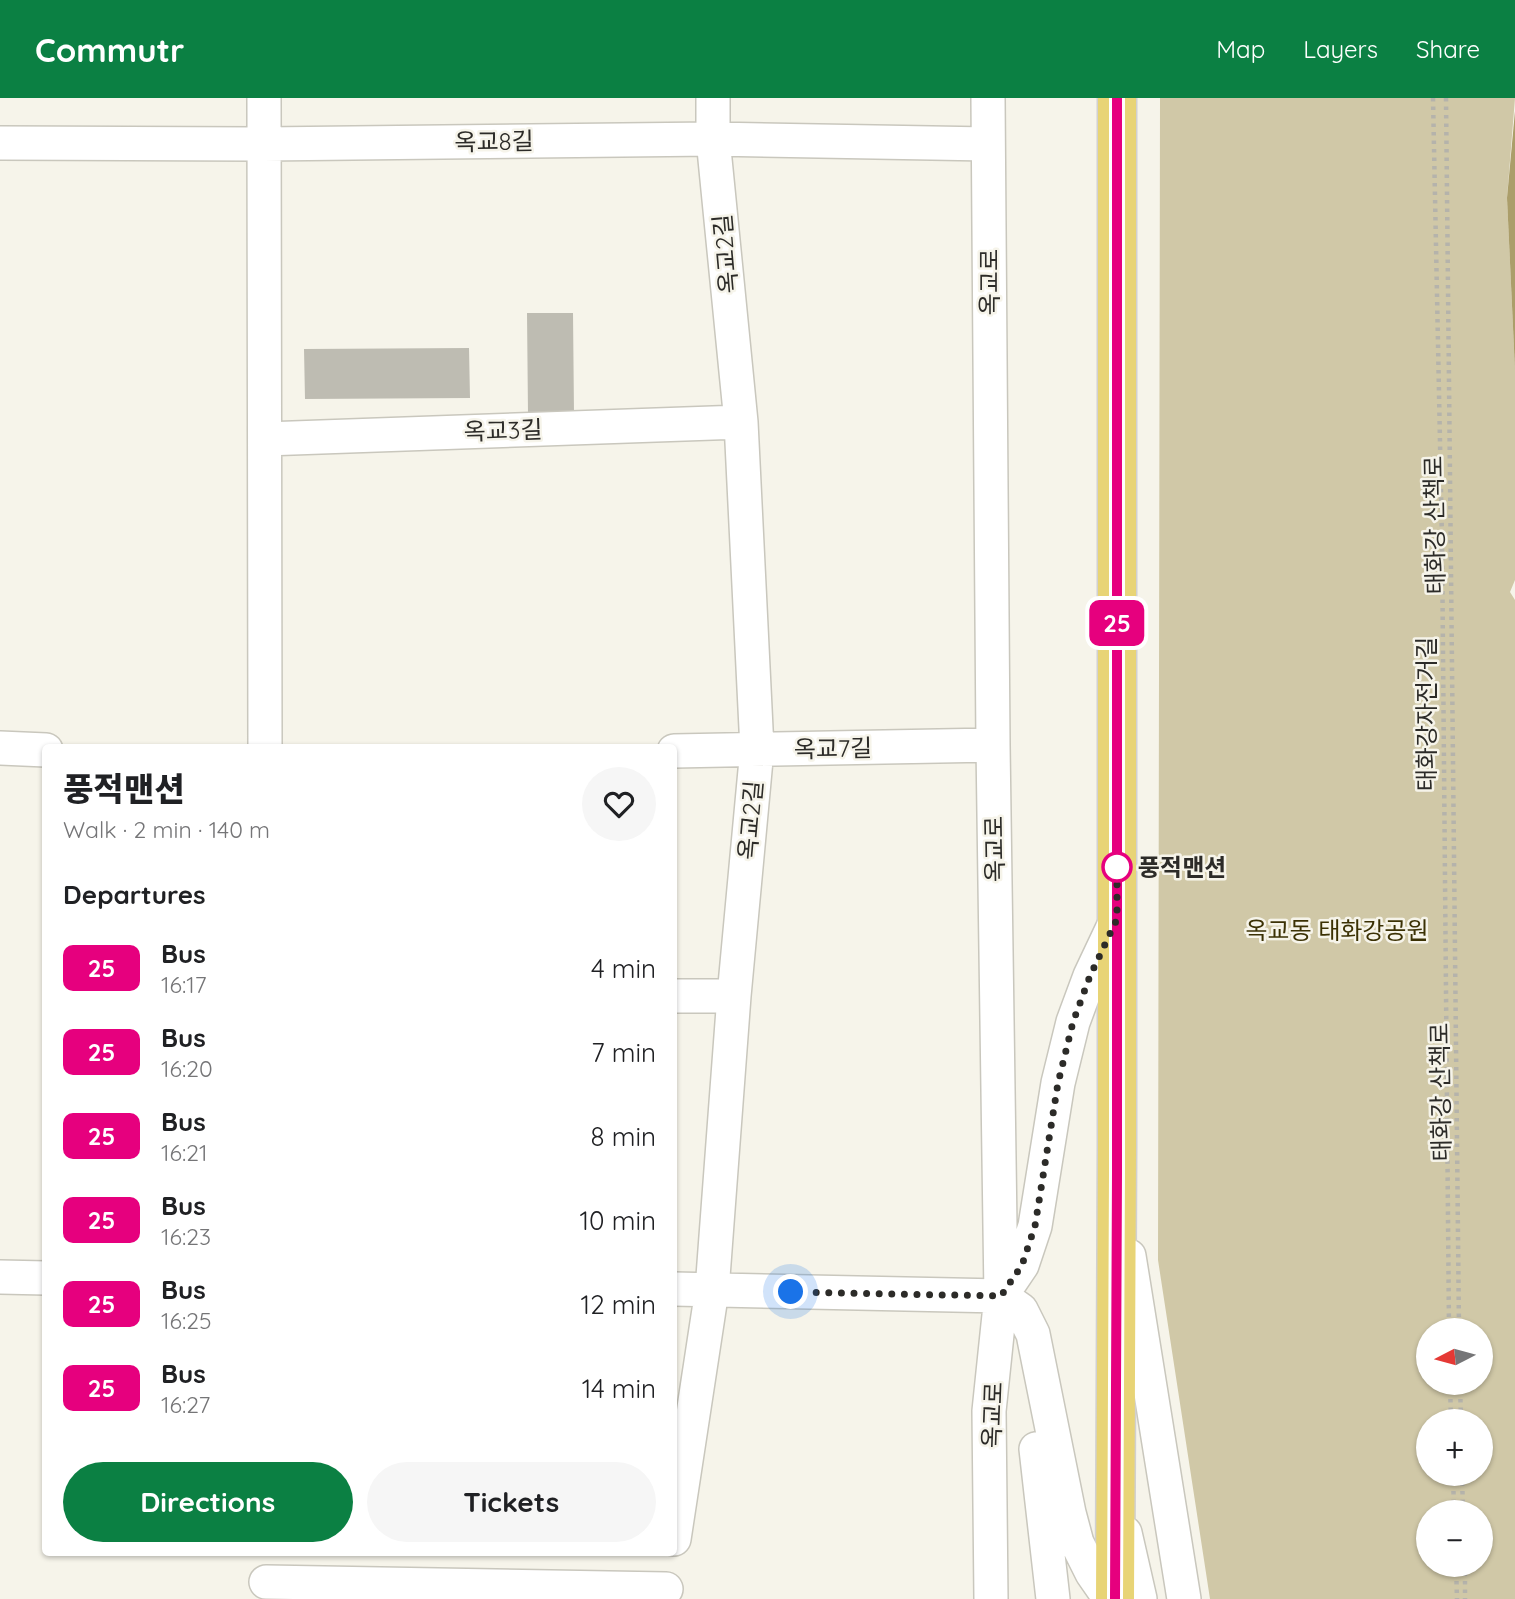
<!DOCTYPE html>
<meta charset="utf-8">
<style>
body{margin:0;font-family:Quicksand,"Noto Sans KR",sans-serif;background:#f6f6f6;color:#202124;height:100vh;display:flex;flex-direction:column;font-size:26px;white-space:nowrap}
*{box-sizing:border-box;margin:0}
p{font-size:23px;color:#757577}
.icon{flex:none;width:38px;height:38px;fill:none;stroke:currentColor;stroke-width:2;stroke-linecap:round;stroke-linejoin:round}
.map{position:relative;flex:1;overflow:hidden}
.details{position:absolute;left:42px;top:646px;width:635px;height:812px;display:flex;flex-direction:column;background:#fff;border-radius:7px;box-shadow:0 2px 5px #0004}
.details>*{flex:none}
.badge{padding:0 14px;border-radius:10px;font-size:24px;line-height:46px}
.needle{width:46px;rotate:264deg}
.buttons{position:absolute;left:1416px;top:1220px;display:grid;gap:14px}
.buttons a{display:grid;place-items:center;width:77px;height:77px;border-radius:50%;background:#fff;box-shadow:0 2px 5px #0004;font-size:35px}
.you{position:absolute;width:35px;height:35px;margin:-18px;border:5px solid #fff;border-radius:50%;background:#1a73e8;box-shadow:0 0 0 10px #1a73e833}
.map>.badge{position:absolute;translate:-50% -50%;box-shadow:0 0 0 4px #fff}
h2{padding:0 21px;font-size:26px;line-height:63px}
.round{display:grid;place-items:center;flex:none;width:74px;height:74px;border-radius:37px;background:#f6f6f6}
.head{display:flex;align-items:center;justify-content:space-between;height:119px;padding:0 21px}
h1{font-size:33px;font-weight:800;line-height:52px}
.action{display:flex;gap:14px;margin-top:auto;padding:14px 21px}
.action a{flex:1;height:80px;border-radius:42px;background:#0b8043;color:#fff;font-size:28px;font-weight:800;line-height:80px;text-align:center}
.action a+a{background:#f6f6f6;color:#202124}
ul{padding:0;list-style:none}
li{display:flex;align-items:center;gap:21px;height:84px;padding:0 21px}
li div{flex:1}
li b{display:block;font-size:26px}
li em{font-style:normal}
li .badge{min-width:77px;font-weight:700;text-align:center}
header{display:flex;align-items:center;gap:42px;box-sizing:border-box;height:98px;padding:0 35px;background:#0b8043;color:#fff}
header strong{font-size:33px}
nav{display:flex;gap:38px;margin-inline-start:auto;font-size:24px}
.map>svg:first-child{display:block}
.green{fill:#d0c8a7;fill-rule:evenodd}
.water{fill:#ab9e6a}
.building{fill:#bebcb2}
.lines{fill:none;stroke-linecap:round;stroke-linejoin:round}
.minor-casing{stroke:#c9c7bd;stroke-width:36}
.major-casing{stroke:#d1d0d0;stroke-width:41}
.path{stroke:#b5b3ab;stroke-width:4.5;stroke-dasharray:3.5 5;stroke-linecap:butt}
.minor{stroke:#fff;stroke-width:33}
.major{stroke:#e8d476;stroke-width:38}
.line-casing{stroke:#fff;stroke-width:16}
.line{stroke:#e6007e;stroke-width:10}
.walk{stroke:#2c2b28;stroke-width:7;stroke-dasharray:0 12.6}
.stop-dot{fill:#fff;stroke:#e6007e;stroke-width:3.5}
.labels{text-anchor:middle;dominant-baseline:central;stroke-width:5;stroke-linejoin:round;paint-order:stroke}
.street-label{font-size:24px;fill:#2c2b28;stroke:#f6f4ea}
.stop-label{font-size:24px;font-weight:bold;fill:#2c2b28;stroke:#f6f4ea;text-anchor:start}
.park-label{font-size:24px;fill:#3b3104;stroke:#f6f4ea}
</style>
<header>
<strong>Commutr</strong>
<nav><a>Map</a><a>Layers</a><a>Share</a></nav>
</header>
<div class="map">
<svg width="1515" height="1501" viewBox="0 0 1515 1501">
<rect width="100%" height="100%" fill="#f6f4ea"/>
<path class="green" d="M 1160,0 L 1515,0 L 1507,100 L 1515,272 L 1515,482 L 1510,494 L 1515,502 L 1515,1501 L 1210,1501 L 1158,1162 ZM 1428,1232 L 1480,1232 L 1480,1284 L 1428,1284 ZM 1428,1323 L 1480,1323 L 1480,1376 L 1428,1376 ZM 1428,1414 L 1480,1414 L 1480,1466 L 1428,1466 Z"/>
<path class="water" d="M 1515,13 L 1515,272 L 1507,100 Z"/>
<path class="building" d="M 527,215 L 573,215 L 574,316 L 528,316 Z
M 469,250 L 470,300 L 305,301 L 304,251 Z"/>
<g class="lines">
<defs>
<path id="minor" d="M 264,0 L 265,649
M 988,0 L 993,647 L 1001,1198 L 989,1313 L 991,1501
M 0,45 L 264,46 L 713,41 L 988,46
M 265,341 L 741,324
M 0,650 L 46,652
M 674,653 L 993,647
M 674,898 L 734,898
M 1129,1158 L 1184,1501
M 0,1179 L 46,1180
M 674,1191 L 1001,1198
M 1001,1198 L 1022,1167 L 1035,1128 L 1058,985 L 1073,924 L 1090,878 L 1116,823
M 1001,1198 L 1021,1212 L 1033,1236 L 1069,1415 L 1077,1445 L 1092,1475 L 1110,1501
M 1036,1351 L 1053,1501
M 1125,1435 L 1140,1501
M 674,1441 L 712,1192 L 734,898 L 757,651 L 741,324 L 713,41 L 713,0
M 266,1484 L 666,1491"/>
<path id="major" d="M 1115,1501 L 1117,1048 L 1117,0"/>
</defs>
<use href="#minor" class="minor-casing"/>
<use href="#major" class="major-casing"/>
<path class="path" d="M 1433,0 L 1442,442 L 1449,1232
M 1446,0 L 1459,1232
M 1450,1284 L 1451,1323
M 1460,1284 L 1461,1323
M 1453,1376 L 1454,1414
M 1462,1376 L 1463,1414
M 1456,1466 L 1457,1501
M 1465,1466 L 1465,1501"/>
<use href="#minor" class="minor"/>
<use href="#major" class="major"/>
</g>
<g class="lines">
<defs>
<path id="line" d="M 1115,1501 L 1117,1075 L 1117,0"/>
</defs>
<use href="#line" class="line-casing"/>
<use href="#line" class="line"/>
<path class="walk" d="M 791,1194 L 1001,1198 L 1022,1167 L 1035,1128 L 1058,985 L 1073,924 L 1090,878 L 1117,821 L 1117,766 L 1117,769"/>
</g>
<circle class="stop-dot" cx="1117" cy="769" r="14"/>
<g class="labels">
<g class="street-label">
<text transform="translate(494 43) rotate(-1)">옥교8길</text>
<text transform="translate(725 156) rotate(-95)">옥교2길</text>
<text transform="translate(989 184) rotate(-90)">옥교로</text>
<text transform="translate(503 332) rotate(-2)">옥교3길</text>
<text transform="translate(1434 427) rotate(-91)">태화강 산책로</text>
<text transform="translate(1426 616) rotate(-90)">태화강자전거길</text>
<text transform="translate(833 650) rotate(-1)">옥교7길</text>
<text transform="translate(750 722) rotate(-85)">옥교2길</text>
<text transform="translate(994 751) rotate(-91)">옥교로</text>
<text transform="translate(1440 994) rotate(-91)">태화강 산책로</text>
<text transform="translate(992 1317) rotate(-88)">옥교로</text>
</g>
<g class="stop-label">
<text x="1138" y="769">풍적맨션</text>
</g>
<g class="park-label">
<text x="1337" y="832">옥교동 태화강공원</text>
</g>
</g>
</svg>
<div class="buttons">
<a><svg class="needle" viewBox="-14 -14 28 28"><path d="M0-13l5 13h-10z" fill="#e53935"/><path d="M0 13l5-13h-10z" fill="#757577"/></svg></a>
<a>+</a>
<a>−</a>
</div>
<div class="you" style="left:791px;top:1194px"></div>
<b class="badge" style="left:1117px;top:525px;background:#e6007e;color:#fff">25</b>
<section class="details">
<div class="head"><div><h1>풍적맨션</h1><p>Walk · 2 min · 140 m</p></div><a class="round"><svg class="icon" aria-label="heart" viewBox="0 0 24 24"><path d="M12 20l-8-8c-3-5 5-10 8-4 3-6 11-1 8 4z"/></svg></a></div>
<h2>Departures</h2>
<ul>
<li><span class="badge" style="background:#e6007e;color:#fff">25</span><div><b>Bus</b><p>16:17</p></div><em>4 min</em></li>
<li><span class="badge" style="background:#e6007e;color:#fff">25</span><div><b>Bus</b><p>16:20</p></div><em>7 min</em></li>
<li><span class="badge" style="background:#e6007e;color:#fff">25</span><div><b>Bus</b><p>16:21</p></div><em>8 min</em></li>
<li><span class="badge" style="background:#e6007e;color:#fff">25</span><div><b>Bus</b><p>16:23</p></div><em>10 min</em></li>
<li><span class="badge" style="background:#e6007e;color:#fff">25</span><div><b>Bus</b><p>16:25</p></div><em>12 min</em></li>
<li><span class="badge" style="background:#e6007e;color:#fff">25</span><div><b>Bus</b><p>16:27</p></div><em>14 min</em></li>
</ul>
<div class="action"><a>Directions</a><a>Tickets</a></div>
</section>
</div>
